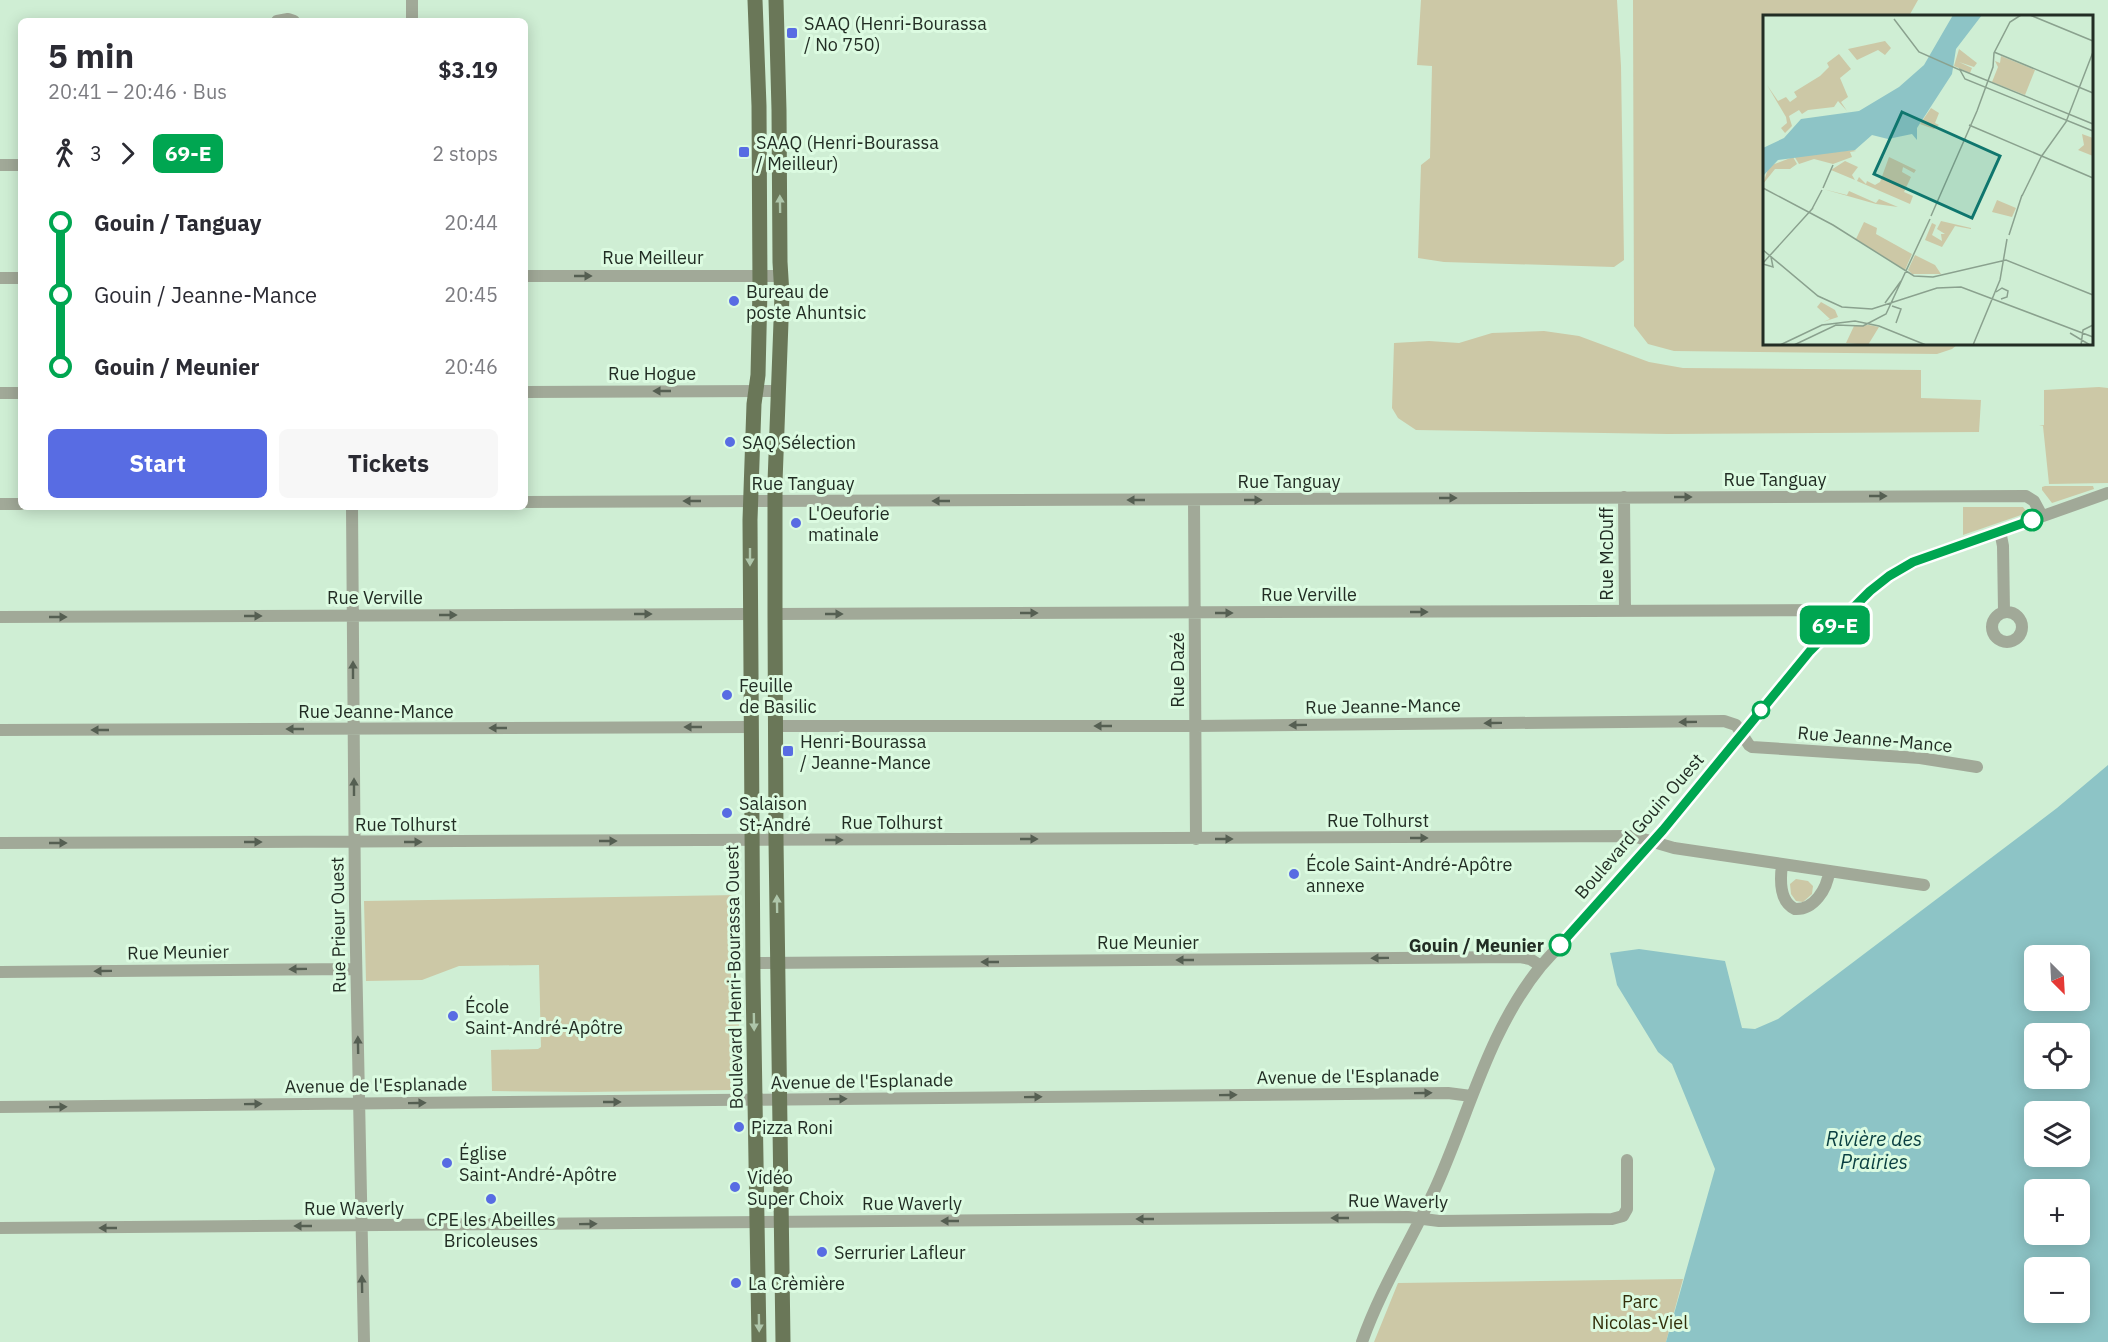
<!DOCTYPE html>
<meta charset="utf-8">
<style>
body{margin:0;font-family:"IBM Plex Sans",sans-serif;background:#f7f7f7;color:#2b2b33;height:100vh;display:flex;flex-direction:column;font-size:22px;white-space:nowrap}
*{box-sizing:border-box;margin:0}
p{font-size:20px;color:#7c7c81}
.icon{flex:none;width:33px;height:33px;fill:none;stroke:currentColor;stroke-width:2;stroke-linecap:round;stroke-linejoin:round}
.map{position:relative;flex:1;overflow:hidden}
.panel{position:absolute;left:18px;top:18px;width:510px;height:492px;display:flex;flex-direction:column;background:#fff;border-radius:9px;box-shadow:0 3px 15px #0003}
.panel>*{flex:none}
.badge{padding:0 12px;border-radius:9px;font-size:21px;line-height:39px}
.needle{width:39px;rotate:156deg}
.tools{position:absolute;left:2024px;top:945px;display:grid;gap:12px}
.tools a{display:grid;place-items:center;width:66px;height:66px;border-radius:9px;background:#fff;box-shadow:0 3px 15px #0003;font-size:30px}
.map>.badge{position:absolute;translate:-50% -50%;box-shadow:0 0 0 3px #fff}
.legs{display:flex;align-items:center;gap:9px;height:66px;padding:0 30px;font-size:20px}
.legs p{margin-inline-start:auto}
.summary{display:flex;align-items:center;justify-content:space-between;height:102px;padding:0 30px}
h1{font-size:33px;font-weight:800;line-height:45px}
.button{display:flex;gap:12px;margin-top:auto;padding:12px 30px}
.button a{flex:1;height:69px;border-radius:9px;background:#586ce3;color:#fff;font-size:24px;font-weight:800;line-height:69px;text-align:center}
.button a+a{background:#f7f7f7;color:#2b2b33}
ul{padding:0 30px;list-style:none}
li{display:flex;align-items:center;gap:21px;height:72px;font-size:22px}
li i{display:grid;place-items:center;width:9px;height:100%;margin:0 8px;background:currentColor}
li i::after{content:'';width:15px;height:15px;margin:-8px;border:4px solid;border-radius:50%;background:#fff}
li p{margin-inline-start:auto}
li:first-child i{background:linear-gradient(#0000 50%,currentColor 0)}
li:last-child i{background:linear-gradient(currentColor 50%,#0000 0)}
.map>svg:first-child{display:block}
.green{fill:#ccc8a6}
.water{fill:#8dc4c6;fill-rule:evenodd}
.lines{fill:none;stroke-linecap:round;stroke-linejoin:round}
.minor{stroke:#a1a998;stroke-width:12}
.major{stroke:#6a7758;stroke-width:15}
.oneway{fill:#aec6aa}
.oneway2{fill:#555f52}
.line-1-casing{stroke:#fff;stroke-width:14}
.line-1{stroke:#00a651;stroke-width:9}
.poi-dot{fill:#586ce3;stroke:#dcfbe1;stroke-width:2}
.stop-1-dot{fill:#fff;stroke:#00a651;stroke-width:3}
.labels{text-anchor:middle;dominant-baseline:central;stroke-width:6;stroke-linejoin:round;paint-order:stroke}
.poi-label{font-size:18px;fill:#222d24;stroke:#dcfbe1;text-anchor:start}
.street-label{font-size:18px;fill:#222d24;stroke:#dcfbe1}
.stop-label{font-size:18px;font-weight:bold;fill:#222d24;stroke:#dcfbe1;text-anchor:end}
.park-label{font-size:18px;fill:#332f0b;stroke:#dcfbe1}
.water-label{font-size:20px;font-style:italic;fill:#0a3f41;stroke:#dcfbe1}
.inset-road{fill:none;stroke:#8aa18e;stroke-width:1.5}
.view{fill:#0f766e;fill-opacity:0.15;stroke:#0f766e;stroke-width:3}
.inset-edge{fill:none;stroke:#222d24;stroke-width:3}
</style>
<div class="map">
<svg width="2108" height="1342" viewBox="0 0 2108 1342">
<rect width="100%" height="100%" fill="#cfeed4"/>
<path class="green" d="M 1421,0 L 1617,0 L 1621,66 L 1624,260 L 1614,267 L 1444,262 L 1418,258 L 1421,165 L 1430,158 L 1432,66 L 1417,65 Z
M 1633,0 L 1918,0 L 1909,16 L 1764,16 L 1764,344 L 1958,344 L 1952,349 L 1937,354 L 1674,351 L 1648,344 L 1634,326 Z
M 1544,331 L 1579,336 L 1649,362 L 1683,368 L 1921,370 L 1921,398 L 1981,400 L 1979,432 L 1668,434 L 1416,430 L 1398,418 L 1392,408 L 1394,343 L 1429,341 L 1459,343 L 1492,333 Z
M 2099,387 L 2108,388 L 2108,483 L 2049,484 L 2043,426 L 2039,426 L 2044,425 L 2044,390 Z
M 2045,486 L 2093,486 L 2094,489 L 2052,503 L 2042,490 L 2042,487 Z
M 1963,507 L 2023,507 L 2026,511 L 2024,514 L 1963,535 Z
M 1796,879 L 1808,881 L 1813,886 L 1812,894 L 1803,902 L 1796,901 L 1791,894 L 1790,884 Z
M 737,895 L 740,1083 L 732,1090 L 584,1092 L 492,1091 L 491,1050 L 538,1049 L 541,1047 L 539,965 L 459,966 L 422,980 L 366,981 L 364,901 Z
M 1683,1279 L 1666,1342 L 1374,1342 L 1398,1283 Z"/>
<path class="water" d="M 2108,765 L 2108,1342 L 1666,1342 L 1715,1169 L 1672,1064 L 1658,1052 L 1617,985 L 1610,953 L 1639,949 L 1725,961 L 1742,1028 L 1755,1029 L 1778,1019 L 2057,808 ZM 2034,956 L 2079,956 L 2079,1000 L 2034,1000 ZM 2034,1034 L 2079,1034 L 2079,1078 L 2034,1078 ZM 2034,1112 L 2079,1112 L 2079,1156 L 2034,1156 ZM 2034,1190 L 2079,1190 L 2079,1234 L 2034,1234 ZM 2034,1268 L 2079,1268 L 2079,1312 L 2034,1312 Z"/>
<g class="lines">
<path class="minor" d="M 412,0 L 412,21
M 277,21 L 288,19 L 294,21
M 0,165 L 21,165
M 525,276 L 781,276
M 0,278 L 21,278
M 525,392 L 779,391
M 0,393 L 21,393
M 1624,497 L 1625,611
M 1194,500 L 1196,839
M 525,502 L 2026,496 L 2034,501 L 2042,516
M 0,504 L 21,504
M 352,507 L 355,903 L 364,1342
M 2000,531 L 2003,546 L 2004,611
M1992 627a15 15 0 1 1 30 0a15 15 0 1 1-30 0Z
M 775,614 L 1823,610 L 1833,612 L 1840,619
M 0,617 L 750,614
M 776,726 L 1195,726 L 1724,721 L 1736,725 L 1749,745 L 1752,747 L 1920,758 L 1977,767
M 0,730 L 751,727
M 0,843 L 1633,836 L 1674,848 L 1924,885
M 1782,865 C 1780,880 1780,902 1795,909 C 1814,910 1827,889 1829,872
M 753,963 L 1520,957 L 1530,959 L 1541,966
M 0,972 L 356,969
M 0,1107 L 1448,1093 L 1471,1096
M 0,1228 L 1408,1217 L 1439,1221 L 1612,1219 L 1623,1216 L 1627,1209 L 1627,1160
M 1362,1342 C 1381,1288 1411,1241 1435,1189 C 1469,1114 1488,1031 1541,966 L 1653,842 L 1816,644 L 1849,611 L 1883,580 L 1901,568 L 1927,557 L 2108,493"/>
<path class="major" d="M 755,0 L 759,106 L 760,289 L 758,375 L 754,404 L 750,520 L 753,979 L 759,1342
M 776,0 L 779,110 L 780,262 L 782,295 L 775,482 L 775,614 L 776,840 L 783,1342"/>
</g>
<defs><path id="oneway-solid" d="M-6-.8H1V-3.2L6.5 0L1 3.2V.8H-6Z" transform="scale(1.5)"/></defs>
<g class="oneway">
<use href="#oneway-solid" transform="translate(780 204) rotate(-91)"/>
<use href="#oneway-solid" transform="translate(750 557) rotate(90)"/>
<use href="#oneway-solid" transform="translate(777 904) rotate(-91)"/>
<use href="#oneway-solid" transform="translate(754 1022) rotate(89)"/>
<use href="#oneway-solid" transform="translate(759 1323) rotate(89)"/>
</g>
<g class="oneway2">
<use href="#oneway-solid" transform="translate(583 276)"/>
<use href="#oneway-solid" transform="translate(662 391) rotate(180)"/>
<use href="#oneway-solid" transform="translate(1878 496)"/>
<use href="#oneway-solid" transform="translate(1683 497)"/>
<use href="#oneway-solid" transform="translate(1448 498)"/>
<use href="#oneway-solid" transform="translate(1136 500) rotate(180)"/>
<use href="#oneway-solid" transform="translate(1253 500)"/>
<use href="#oneway-solid" transform="translate(692 501) rotate(180)"/>
<use href="#oneway-solid" transform="translate(941 501) rotate(180)"/>
<use href="#oneway-solid" transform="translate(1419 612)"/>
<use href="#oneway-solid" transform="translate(1029 613)"/>
<use href="#oneway-solid" transform="translate(1224 613)"/>
<use href="#oneway-solid" transform="translate(643 614)"/>
<use href="#oneway-solid" transform="translate(834 614)"/>
<use href="#oneway-solid" transform="translate(448 615)"/>
<use href="#oneway-solid" transform="translate(253 616)"/>
<use href="#oneway-solid" transform="translate(58 617)"/>
<use href="#oneway-solid" transform="translate(353 670) rotate(-90)"/>
<use href="#oneway-solid" transform="translate(1688 722) rotate(179)"/>
<use href="#oneway-solid" transform="translate(1493 723) rotate(179)"/>
<use href="#oneway-solid" transform="translate(1298 725) rotate(179)"/>
<use href="#oneway-solid" transform="translate(1103 726) rotate(180)"/>
<use href="#oneway-solid" transform="translate(693 727) rotate(180)"/>
<use href="#oneway-solid" transform="translate(498 728) rotate(180)"/>
<use href="#oneway-solid" transform="translate(295 729) rotate(180)"/>
<use href="#oneway-solid" transform="translate(100 730) rotate(180)"/>
<use href="#oneway-solid" transform="translate(354 787) rotate(-90)"/>
<use href="#oneway-solid" transform="translate(1419 838)"/>
<use href="#oneway-solid" transform="translate(1029 839)"/>
<use href="#oneway-solid" transform="translate(1224 839)"/>
<use href="#oneway-solid" transform="translate(834 840)"/>
<use href="#oneway-solid" transform="translate(608 841)"/>
<use href="#oneway-solid" transform="translate(253 842)"/>
<use href="#oneway-solid" transform="translate(413 842)"/>
<use href="#oneway-solid" transform="translate(58 843)"/>
<use href="#oneway-solid" transform="translate(1380 958) rotate(179)"/>
<use href="#oneway-solid" transform="translate(1185 960) rotate(180)"/>
<use href="#oneway-solid" transform="translate(990 962) rotate(180)"/>
<use href="#oneway-solid" transform="translate(298 969) rotate(179)"/>
<use href="#oneway-solid" transform="translate(103 971) rotate(179)"/>
<use href="#oneway-solid" transform="translate(358 1045) rotate(-91)"/>
<use href="#oneway-solid" transform="translate(1423 1093) rotate(-1)"/>
<use href="#oneway-solid" transform="translate(1228 1095) rotate(-1)"/>
<use href="#oneway-solid" transform="translate(1033 1097) rotate(-1)"/>
<use href="#oneway-solid" transform="translate(838 1099) rotate(-1)"/>
<use href="#oneway-solid" transform="translate(612 1102)"/>
<use href="#oneway-solid" transform="translate(417 1103) rotate(-1)"/>
<use href="#oneway-solid" transform="translate(253 1104) rotate(-1)"/>
<use href="#oneway-solid" transform="translate(58 1107) rotate(-1)"/>
<use href="#oneway-solid" transform="translate(1340 1218) rotate(180)"/>
<use href="#oneway-solid" transform="translate(1145 1219) rotate(180)"/>
<use href="#oneway-solid" transform="translate(950 1221) rotate(180)"/>
<use href="#oneway-solid" transform="translate(588 1224) rotate(-1)"/>
<use href="#oneway-solid" transform="translate(303 1226) rotate(180)"/>
<use href="#oneway-solid" transform="translate(108 1228) rotate(180)"/>
<use href="#oneway-solid" transform="translate(362 1284) rotate(-91)"/>
</g>
<g class="lines">
<defs>
<path id="line-1" d="M 1560,945 L 1663,830 L 1810,651 L 1870,591 L 1889,576 L 1913,562 L 2032,520"/>
</defs>
<use href="#line-1" class="line-1-casing"/>
<use href="#line-1" class="line-1"/>
</g>
<g class="poi-dot">
<rect x="786" y="27" width="12" height="12" rx="3"/>
<rect x="738" y="146" width="12" height="12" rx="3"/>
<circle cx="734" cy="301" r="6"/>
<circle cx="730" cy="442" r="6"/>
<circle cx="796" cy="523" r="6"/>
<circle cx="727" cy="695" r="6"/>
<rect x="782" y="745" width="12" height="12" rx="3"/>
<circle cx="727" cy="813" r="6"/>
<circle cx="1294" cy="874" r="6"/>
<circle cx="453" cy="1016" r="6"/>
<circle cx="739" cy="1127" r="6"/>
<circle cx="447" cy="1163" r="6"/>
<circle cx="735" cy="1187" r="6"/>
<circle cx="491" cy="1199" r="6"/>
<circle cx="822" cy="1252" r="6"/>
<circle cx="736" cy="1283" r="6"/>
</g>
<g class="stop-1-dot">
<circle cx="2032" cy="520" r="10"/>
<circle cx="1761" cy="710" r="8"/>
<circle cx="1560" cy="945" r="10"/>
</g>
<g class="labels">
<g class="poi-label">
<text x="804" y="23">SAAQ (Henri-Bourassa<tspan x="804" dy="21">/ No 750)</tspan></text>
<text x="756" y="142">SAAQ (Henri-Bourassa<tspan x="756" dy="21">/ Meilleur)</tspan></text>
<text x="746" y="291">Bureau de<tspan x="746" dy="21">poste Ahuntsic</tspan></text>
<text x="742" y="442">SAQ Sélection</text>
<text x="808" y="513">L'Oeuforie<tspan x="808" dy="21">matinale</tspan></text>
<text x="739" y="685">Feuille<tspan x="739" dy="21">de Basilic</tspan></text>
<text x="800" y="741">Henri-Bourassa<tspan x="800" dy="21">/ Jeanne-Mance</tspan></text>
<text x="739" y="803">Salaison<tspan x="739" dy="21">St-André</tspan></text>
<text x="1306" y="864">École Saint-André-Apôtre<tspan x="1306" dy="21">annexe</tspan></text>
<text x="465" y="1006">École<tspan x="465" dy="21">Saint-André-Apôtre</tspan></text>
<text x="751" y="1127">Pizza Roni</text>
<text x="459" y="1153">Église<tspan x="459" dy="21">Saint-André-Apôtre</tspan></text>
<text x="747" y="1177">Vidéo<tspan x="747" dy="21">Super Choix</tspan></text>
<text x="491" y="1219" text-anchor="middle">CPE les Abeilles<tspan x="491" dy="21">Bricoleuses</tspan></text>
<text x="834" y="1252">Serrurier Lafleur</text>
<text x="748" y="1283">La Crèmière</text>
</g>
<g class="street-label">
<text x="653" y="257">Rue Meilleur</text>
<text x="652" y="373">Rue Hogue</text>
<text x="1775" y="479">Rue Tanguay</text>
<text x="1289" y="481">Rue Tanguay</text>
<text x="803" y="483">Rue Tanguay</text>
<text transform="translate(1606 554) rotate(-90)">Rue McDuff</text>
<text x="1309" y="594">Rue Verville</text>
<text x="375" y="597">Rue Verville</text>
<text transform="translate(1177 670) rotate(-90)">Rue Dazé</text>
<text transform="translate(1383 706) rotate(-1)">Rue Jeanne-Mance</text>
<text x="376" y="711">Rue Jeanne-Mance</text>
<text transform="translate(1875 739) rotate(5)">Rue Jeanne-Mance</text>
<text x="1378" y="820">Rue Tolhurst</text>
<text x="892" y="822">Rue Tolhurst</text>
<text x="406" y="824">Rue Tolhurst</text>
<text transform="translate(1639 826) rotate(-49)">Boulevard Gouin Ouest</text>
<text transform="translate(338 925) rotate(-91)">Rue Prieur Ouest</text>
<text x="1148" y="942">Rue Meunier</text>
<text transform="translate(178 952) rotate(-1)">Rue Meunier</text>
<text transform="translate(734 977) rotate(-91)">Boulevard Henri-Bourassa Ouest</text>
<text transform="translate(1348 1076) rotate(-1)">Avenue de l'Esplanade</text>
<text transform="translate(862 1081) rotate(-1)">Avenue de l'Esplanade</text>
<text transform="translate(376 1085) rotate(-1)">Avenue de l'Esplanade</text>
<text transform="translate(1398 1201) rotate(1)">Rue Waverly</text>
<text x="912" y="1203">Rue Waverly</text>
<text x="354" y="1208">Rue Waverly</text>
</g>
<g class="stop-label">
<text x="1544" y="945">Gouin / Meunier</text>
</g>
<g class="park-label">
<text x="1640" y="1301">Parc<tspan x="1640" dy="21">Nicolas-Viel</tspan></text>
</g>
<g class="water-label">
<text x="1874" y="1138">Rivière des<tspan x="1874" dy="23">Prairies</tspan></text>
</g>
</g>
<g transform="translate(1763 15)">
<rect width="330" height="330" fill="#cfeed4"/>
<path d="M 122,26 L 128,33 L 122,40 L 115,35 L 94,45 L 85,34 ZM 196,34 L 214,48 L 211,52 L 196,47 L 209,53 L 207,58 L 191,51 ZM 76,39 L 88,54 L 77,63 L 85,82 L 78,87 L 84,96 L 75,86 L 71,92 L 45,95 L 39,99 L 36,95 L 26,101 L 29,111 L 22,118 L 18,113 L 24,108 L 23,102 L 4,70 L 15,86 L 23,82 L 27,87 L 34,82 L 31,77 L 57,61 L 66,52 L 64,48 ZM 238,41 L 272,55 L 262,80 L 229,67 L 235,52 L 232,46 L 237,48 ZM 168,93 L 176,98 L 172,108 L 176,110 L 171,114 L 157,109 ZM 319,119 L 330,123 L 330,141 L 315,135 L 321,130 ZM 90,135 L 93,136 L 87,137 L 89,142 L 70,149 L 51,144 L 36,149 L 31,141 ZM 30,142 L 34,149 L 27,154 L 12,154 L 0,169 L 6,151 ZM 126,142 L 153,155 L 151,158 L 140,152 L 139,157 L 148,162 L 141,177 L 150,181 L 147,189 L 94,166 L 96,162 L 103,169 L 104,166 L 112,170 L 117,167 ZM 82,146 L 95,152 L 89,160 L 92,165 L 68,155 ZM 60,174 L 84,180 L 86,176 L 113,188 L 116,184 L 135,192 L 113,189 ZM 234,185 L 253,193 L 249,202 L 229,197 ZM 178,206 L 208,213 L 208,214 L 192,211 L 179,232 L 162,225 L 169,208 L 173,210 L 169,220 L 179,226 L 178,219 L 182,219 L 174,214 ZM 101,207 L 114,213 L 113,219 L 149,239 L 142,255 L 93,224 ZM 152,240 L 172,250 L 178,259 L 149,259 L 145,255 ZM 58,287 L 72,295 L 75,302 L 60,307 L 67,304 L 54,292 ZM 106,310 L 116,312 L 105,330 L 83,328 L 91,311 Z" fill="#ccc8a6"/>
<path d="M 190,0 L 219,0 L 193,34 L 189,59 L 154,113 L 154,125 L 149,119 L 125,124 L 109,120 L 92,135 L 15,145 L 0,161 L 0,133 L 21,123 L 38,104 L 96,96 L 136,72 L 161,50 Z" fill="#8dc4c6"/>
<path class="inset-road" d="M 267,0 L 330,26M 131,4 L 156,37 L 197,55 L 202,64 L 330,116M 231,37 L 330,78M 196,54 L 330,109M 206,110 L 330,163M 278,142 L 303,107 L 330,37M 0,173 L 70,210 L 151,261 L 170,262 L 243,245 L 330,280M 60,173 L 70,150M 259,181 L 279,140M 49,194 L 59,175M 168,201 L 214,96 L 230,52 L 231,38 L 247,7 L 258,0M 246,220 L 259,180M 0,235 L 55,281 L 79,292 L 109,294 L 174,273 L 198,272 L 330,322M 0,248 L 50,193M 0,249 L 10,252 L 8,242M 233,277 L 239,273 L 245,276 L 244,282 L 238,284M 122,288 L 138,266M 129,291 L 138,294 L 133,308M 307,318 L 327,330M 17,330 L 59,310 L 92,306 L 116,311 L 163,330M 31,330 L 73,310 L 100,311 L 123,299 L 167,204M 210,330 L 237,265 L 244,224M 318,330 L 320,315 L 330,310"/>
<path class="view" d="M 139,97 L 237,141 L 209,203 L 111,159 Z"/>
<rect width="330" height="330" class="inset-edge"/>
</g>
</svg>
<div class="tools">
<a><svg class="needle" viewBox="-14 -14 28 28"><path d="M0-13l5 13h-10z" fill="#e53935"/><path d="M0 13l5-13h-10z" fill="#7c7c81"/></svg></a>
<a><svg class="icon" aria-label="locate" viewBox="0 0 24 24"><circle cx="12" cy="12" r="6"/><path d="M12 2v4M12 18v4M2 12h4M18 12h4"/></svg></a>
<a><svg class="icon" aria-label="layers" viewBox="0 0 24 24"><path d="M12 4l9 5-9 5-9-5zM3 14l9 5 9-5"/></svg></a>
<a>+</a>
<a>−</a>
</div>
<b class="badge" style="left:1835px;top:625px;background:#00a651;color:#fff">69-E</b>
<section class="panel">
<div class="summary"><div><h1>5 min</h1><p>20:41 – 20:46 · Bus</p></div><b>$3.19</b></div>
<div class="legs"><svg class="icon" aria-label="walk" viewBox="0 0 24 24"><circle cx="13" cy="4" r="2"/><path d="M13 8l-2 6 4 7M11 14l-3 7M7 12l3-4h3l4 4"/></svg>3<svg class="icon" aria-label="forward" viewBox="0 0 24 24"><path d="M9 5l7 7-7 7"/></svg><b class="badge" style="background:#00a651;color:#fff">69-E</b><p>2 stops</p></div>
<ul>
<li><i style="color:#00a651"></i><b>Gouin / Tanguay</b><p>20:44</p></li>
<li><i style="color:#00a651"></i><span>Gouin / Jeanne-Mance</span><p>20:45</p></li>
<li><i style="color:#00a651"></i><b>Gouin / Meunier</b><p>20:46</p></li>
</ul>
<div class="button"><a>Start</a><a>Tickets</a></div>
</section>
</div>
